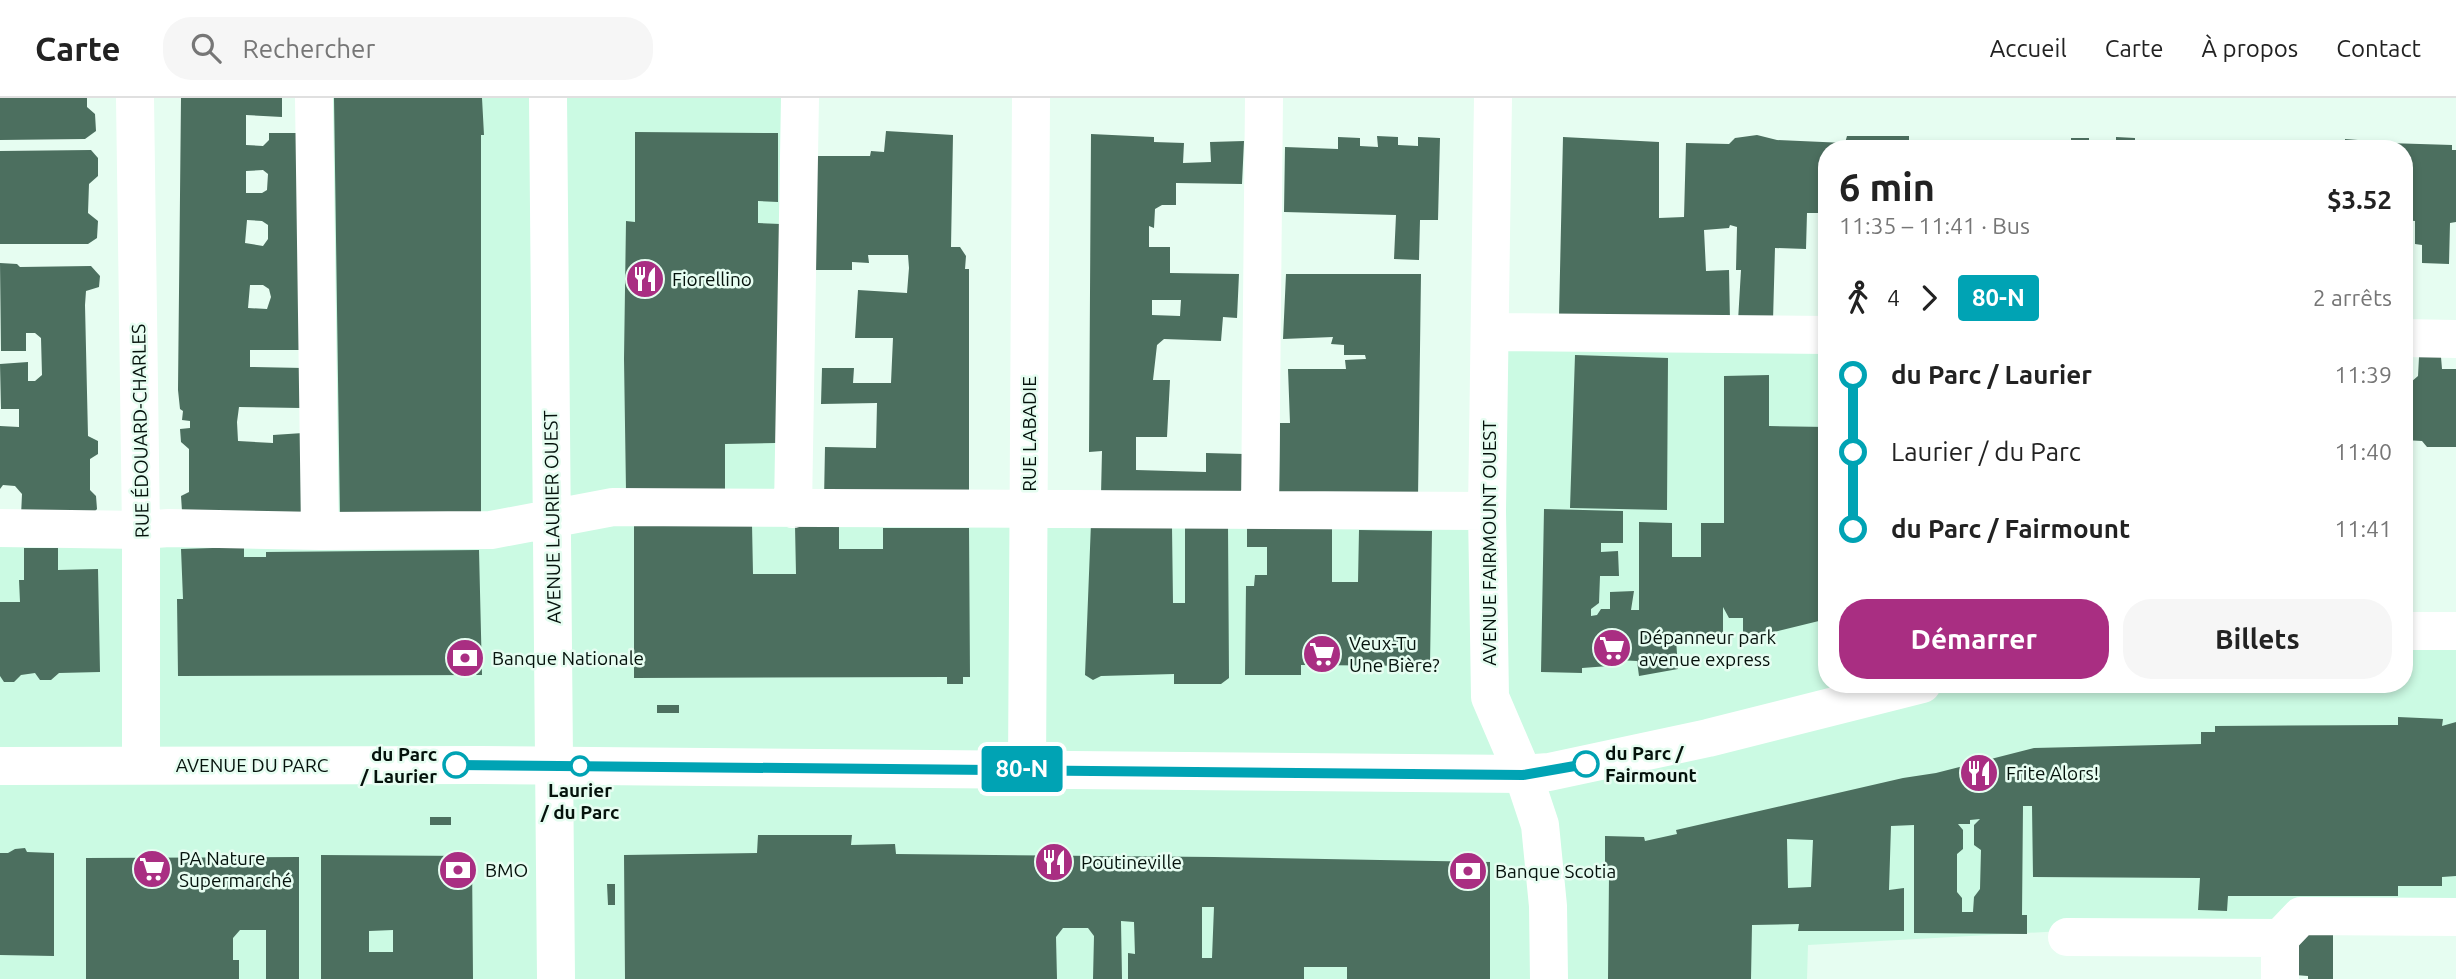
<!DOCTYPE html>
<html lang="fr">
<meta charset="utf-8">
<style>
body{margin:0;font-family:Ubuntu,sans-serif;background:#f6f6f6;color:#222;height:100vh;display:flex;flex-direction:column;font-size:26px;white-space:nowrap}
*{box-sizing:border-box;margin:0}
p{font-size:23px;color:#767676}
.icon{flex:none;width:38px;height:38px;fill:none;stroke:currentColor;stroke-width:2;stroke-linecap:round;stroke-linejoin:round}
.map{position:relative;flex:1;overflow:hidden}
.sheet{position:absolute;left:1818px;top:42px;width:595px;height:553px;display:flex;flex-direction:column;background:#fff;border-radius:28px;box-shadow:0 4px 10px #0003}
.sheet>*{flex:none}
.badge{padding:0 14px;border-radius:5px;font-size:24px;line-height:46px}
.map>.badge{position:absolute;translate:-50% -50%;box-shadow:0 0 0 4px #fff}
.legs{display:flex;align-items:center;gap:10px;height:77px;padding:0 21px;font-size:23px}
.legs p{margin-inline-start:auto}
.summary{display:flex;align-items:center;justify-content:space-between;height:119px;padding:0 21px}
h1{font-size:38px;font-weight:700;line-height:52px}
.cta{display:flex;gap:14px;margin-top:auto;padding:14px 21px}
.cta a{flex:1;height:80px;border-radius:28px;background:#a92e82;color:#fff;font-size:28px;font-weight:700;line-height:80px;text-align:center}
.cta a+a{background:#f6f6f6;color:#222}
ul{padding:0 21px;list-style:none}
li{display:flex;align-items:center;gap:24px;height:77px;font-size:26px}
li i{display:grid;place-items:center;width:10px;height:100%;margin:0 9px;background:currentColor}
li i::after{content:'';width:18px;height:18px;margin:-9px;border:5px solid;border-radius:50%;background:#fff}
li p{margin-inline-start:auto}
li:first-child i{background:linear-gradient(#0000 50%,currentColor 0)}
li:last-child i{background:linear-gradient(currentColor 50%,#0000 0)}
header{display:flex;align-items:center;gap:42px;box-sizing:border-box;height:98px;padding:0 35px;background:#fff;border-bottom:2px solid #e0e0e0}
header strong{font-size:33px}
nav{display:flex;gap:38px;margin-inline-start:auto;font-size:24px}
.search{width:490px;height:63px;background:#f6f6f6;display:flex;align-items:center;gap:18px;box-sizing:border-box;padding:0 24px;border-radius:28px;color:#767676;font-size:26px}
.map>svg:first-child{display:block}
.built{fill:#cbfae3}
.building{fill:#4c6f5f;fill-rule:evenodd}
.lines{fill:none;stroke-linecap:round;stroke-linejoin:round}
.minor{stroke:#fff;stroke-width:38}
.major{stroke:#fff;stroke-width:38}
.line-1-casing{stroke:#fff;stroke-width:16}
.line-1{stroke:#00a3b4;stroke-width:10}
.stop-1-dot{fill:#fff;stroke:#00a3b4;stroke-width:3.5}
.labels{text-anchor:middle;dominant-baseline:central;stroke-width:5;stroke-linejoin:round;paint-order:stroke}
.poi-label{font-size:19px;fill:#05120c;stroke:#e6fdf1;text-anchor:start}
.street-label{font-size:19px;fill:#05120c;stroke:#e6fdf1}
.stop-label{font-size:19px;font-weight:bold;fill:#05120c;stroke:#e6fdf1;text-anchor:start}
</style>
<header>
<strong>Carte</strong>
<div class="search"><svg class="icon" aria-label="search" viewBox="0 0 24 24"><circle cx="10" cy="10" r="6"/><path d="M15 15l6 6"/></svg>Rechercher</div>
<nav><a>Accueil</a><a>Carte</a><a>À propos</a><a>Contact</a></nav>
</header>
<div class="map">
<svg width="2456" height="881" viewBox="0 0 2456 881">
<rect width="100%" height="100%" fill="#e6fdf1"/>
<path class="built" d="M 314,0 L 800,0 L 794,411 L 1482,414 L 1490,234 L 1827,240 L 1827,586 L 2404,586 L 2405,533 L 2456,533 L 2456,832 L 2080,832 L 1808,847 L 1807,881 L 0,881 L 0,434 L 320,433 Z"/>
<path class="building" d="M 0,0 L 87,0 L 87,9 L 95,16 L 96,33 L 85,41 L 0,42 Z
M 181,0 L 282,0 L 282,19 L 246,17 L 246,47 L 263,48 L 269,42 L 269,35 L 299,35 L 301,252 L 250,252 L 250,269 L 303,270 L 301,310 L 239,309 L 237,324 L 238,343 L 273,345 L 273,337 L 303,335 L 305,421 L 182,413 L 181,398 L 189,394 L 189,351 L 181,344 L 180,331 L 190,330 L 190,323 L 182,322 L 183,313 L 180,311 L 178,292 ZM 263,72 L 268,76 L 267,92 L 262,95 L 246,95 L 246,73 ZM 247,122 L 262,123 L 268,127 L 268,141 L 263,148 L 245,145 ZM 250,187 L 263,187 L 269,191 L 271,199 L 267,211 L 248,210 Z
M 334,0 L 482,0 L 484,37 L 481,37 L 481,419 L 340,421 Z
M 886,33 L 953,37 L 951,149 L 960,149 L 966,158 L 965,171 L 969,171 L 969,404 L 824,402 L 825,349 L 876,350 L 877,305 L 821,306 L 822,270 L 854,270 L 853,285 L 891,285 L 893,240 L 855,240 L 858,192 L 907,195 L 909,170 L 908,157 L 868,157 L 869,165 L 852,164 L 852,172 L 816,172 L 815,58 L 870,58 L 871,53 L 884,54 Z
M 635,34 L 778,35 L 778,104 L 758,103 L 758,125 L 780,126 L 776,345 L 725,346 L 725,393 L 626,393 L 624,261 L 626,123 L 635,124 Z
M 1091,36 L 1154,39 L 1154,44 L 1184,45 L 1183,65 L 1211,64 L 1210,44 L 1244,43 L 1242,86 L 1176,85 L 1176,107 L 1162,107 L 1155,111 L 1154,130 L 1149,128 L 1149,149 L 1170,149 L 1170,175 L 1239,176 L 1237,220 L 1223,219 L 1221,243 L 1164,241 L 1157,247 L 1153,282 L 1170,282 L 1167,339 L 1136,339 L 1136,372 L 1206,374 L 1206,355 L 1245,356 L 1244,400 L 1101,397 L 1102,353 L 1089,354 ZM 1152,202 L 1181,202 L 1180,218 L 1152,217 Z
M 1757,37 L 1777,42 L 1845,45 L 1847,38 L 1909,38 L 1909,44 L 1950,42 L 2071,45 L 2071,40 L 2089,40 L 2089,47 L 2116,47 L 2116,39 L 2135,40 L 2135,51 L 1827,51 L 1827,123 L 1821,122 L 1821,115 L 1807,115 L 1806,151 L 1775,150 L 1773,223 L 1738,223 L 1741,172 L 1736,172 L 1737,129 L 1730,127 L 1729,130 L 1704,132 L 1706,173 L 1729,172 L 1730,223 L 1559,218 L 1563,39 L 1659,44 L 1659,120 L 1684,119 L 1686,45 L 1729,46 L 1735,40 Z
M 1377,38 L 1398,39 L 1398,47 L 1418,48 L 1418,39 L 1440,40 L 1438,122 L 1420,122 L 1419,162 L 1394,161 L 1396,117 L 1284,114 L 1285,49 L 1338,51 L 1338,39 L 1360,40 L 1360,48 L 1378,49 Z
M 2345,41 L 2358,42 L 2360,51 L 2345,51 Z
M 2388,45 L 2452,47 L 2452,52 L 2456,52 L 2456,124 L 2450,125 L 2449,166 L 2422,165 L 2422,147 L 2415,146 L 2415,123 L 2404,122 L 2404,51 L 2387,51 Z
M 91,52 L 98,60 L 98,78 L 89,86 L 88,115 L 98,123 L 97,140 L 88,146 L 0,146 L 0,53 Z
M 0,165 L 17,166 L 20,169 L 91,168 L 100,178 L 99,189 L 86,193 L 85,207 L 88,338 L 98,343 L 98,356 L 90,361 L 90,392 L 96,398 L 97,411 L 90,419 L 21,418 L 22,396 L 15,388 L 3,387 L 0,391 L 0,328 L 19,329 L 19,311 L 1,311 L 0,266 L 28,264 L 28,283 L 35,283 L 42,277 L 41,240 L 35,235 L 26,235 L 26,253 L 1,253 Z
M 1286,176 L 1421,176 L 1418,400 L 1279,399 L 1280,325 L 1290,325 L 1288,271 L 1346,271 L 1345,262 L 1366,261 L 1365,257 L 1344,257 L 1344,247 L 1331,246 L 1333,239 L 1283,241 Z
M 1575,257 L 1668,260 L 1667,412 L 1570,410 Z
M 2419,259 L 2441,259 L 2442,271 L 2456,271 L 2456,349 L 2427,349 L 2422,343 L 2404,342 L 2404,279 L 2411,284 L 2418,278 Z
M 1769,277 L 1769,328 L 1827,329 L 1827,521 L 1770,535 L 1743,536 L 1743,520 L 1729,520 L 1723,509 L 1723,540 L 1676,541 L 1678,571 L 1639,578 L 1637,563 L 1617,562 L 1609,568 L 1582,570 L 1582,575 L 1541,574 L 1544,411 L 1623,413 L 1623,445 L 1601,445 L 1601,454 L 1618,453 L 1619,478 L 1600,478 L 1599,505 L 1591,511 L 1591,518 L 1597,517 L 1601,511 L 1610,511 L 1610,494 L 1634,493 L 1631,512 L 1639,512 L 1639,424 L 1672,425 L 1672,459 L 1701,459 L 1701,425 L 1724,425 L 1724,278 Z
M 1091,425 L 1172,429 L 1173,505 L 1185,505 L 1185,428 L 1228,427 L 1229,580 L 1221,586 L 1174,586 L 1174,576 L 1101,578 L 1093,582 L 1085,577 Z
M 752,426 L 753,476 L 796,476 L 795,428 L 839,428 L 839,451 L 883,451 L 883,430 L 969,430 L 970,579 L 963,579 L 963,586 L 947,586 L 947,579 L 634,580 L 634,427 Z
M 1247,429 L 1332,429 L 1332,484 L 1358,484 L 1359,432 L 1432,433 L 1430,568 L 1301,567 L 1301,577 L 1245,577 L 1246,488 L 1254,488 L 1255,477 L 1267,477 L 1267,449 L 1247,449 Z
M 244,449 L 244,459 L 266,459 L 266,454 L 479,452 L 482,577 L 178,578 L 177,501 L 183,501 L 181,451 Z
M 24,450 L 58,450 L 58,472 L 98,471 L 100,574 L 59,575 L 51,582 L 40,582 L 35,575 L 21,577 L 14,584 L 4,584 L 0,578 L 0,504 L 20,504 L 19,482 L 24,482 Z
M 657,607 L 679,607 L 679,615 L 657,615 Z
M 2398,619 L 2443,621 L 2442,628 L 2456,624 L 2456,778 L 2442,779 L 2442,788 L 2398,788 L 2398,798 L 2228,798 L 2227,813 L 2198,812 L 2200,780 L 2033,779 L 2032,708 L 2023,708 L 2022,817 L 2027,817 L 2027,836 L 1914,835 L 1914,727 L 1891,728 L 1889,792 L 1904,790 L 1904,833 L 1798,833 L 1799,826 L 1752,827 L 1751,881 L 1608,881 L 1609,778 L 1605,777 L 1605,738 L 1644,739 L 1645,743 L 1677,736 L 1676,732 L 1903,680 L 1936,675 L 2034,650 L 2201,646 L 2201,634 L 2215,634 L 2215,628 L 2398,627 ZM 1980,721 L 1974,727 L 1974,747 L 1981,752 L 1980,791 L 1974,799 L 1973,814 L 1962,814 L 1962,800 L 1957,794 L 1957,756 L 1963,751 L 1963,732 L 1958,726 L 1970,726 L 1970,722 ZM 1787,741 L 1813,742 L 1811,789 L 1788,790 Z
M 430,719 L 451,719 L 451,727 L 430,727 Z
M 758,737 L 852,737 L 851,747 L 895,746 L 896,756 L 1214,759 L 1490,764 L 1490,881 L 1347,881 L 1347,869 L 1304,869 L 1304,881 L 1128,881 L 1128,855 L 1135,856 L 1134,824 L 1121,823 L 1122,881 L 1093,881 L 1094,838 L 1088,830 L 1063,830 L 1056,839 L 1057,881 L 625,881 L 624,757 L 757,755 ZM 1202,809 L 1214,809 L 1212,860 L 1202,860 Z
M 25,750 L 27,754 L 54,755 L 54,858 L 0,857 L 0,755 L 8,755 L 15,751 Z
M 321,757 L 472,758 L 473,881 L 321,881 ZM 393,832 L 393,854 L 369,854 L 369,833 Z
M 299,759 L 299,881 L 266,881 L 266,832 L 240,832 L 233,840 L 233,862 L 239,862 L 239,881 L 86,881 L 86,760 Z
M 607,786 L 615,786 L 615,807 L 608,807 Z
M 2333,836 L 2333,881 L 2308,881 L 2308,878 L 2295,877 L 2296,837 Z"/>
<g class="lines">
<path class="minor" d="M 135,0 L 141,432 L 141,667
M 314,0 L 320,433
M 548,0 L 556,881
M 1493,0 L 1487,413 L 1490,599 L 1523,676 L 1540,727 L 1548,808 L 1549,881
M 1490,234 L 1827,237
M 2404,240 L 2456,241
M 793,411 L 800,0
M 1260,411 L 1264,0
M 0,430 L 141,432 L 169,430 L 320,433 L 491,432 L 613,409 L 1487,413
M 1027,671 L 1031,0
M 2067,839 L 2280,840
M 2280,881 L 2280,840 L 2301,818 L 2456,819"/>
<path class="major" d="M 2404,533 L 2456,533
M 0,668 L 481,667 L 1523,676 L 1549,674 L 1708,640 L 1922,586"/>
</g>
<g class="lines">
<defs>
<path id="line-1" d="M 456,667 L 1523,677 L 1586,666"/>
</defs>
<use href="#line-1" class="line-1-casing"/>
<use href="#line-1" class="line-1"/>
</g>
<defs>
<symbol id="restaurant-disc" viewBox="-11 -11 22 22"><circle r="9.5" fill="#a92e82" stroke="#e6fdf1"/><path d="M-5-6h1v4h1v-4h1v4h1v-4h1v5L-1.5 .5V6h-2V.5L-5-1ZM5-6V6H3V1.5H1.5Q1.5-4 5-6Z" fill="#fff"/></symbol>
<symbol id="supermarket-disc" viewBox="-11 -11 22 22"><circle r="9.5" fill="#a92e82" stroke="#e6fdf1"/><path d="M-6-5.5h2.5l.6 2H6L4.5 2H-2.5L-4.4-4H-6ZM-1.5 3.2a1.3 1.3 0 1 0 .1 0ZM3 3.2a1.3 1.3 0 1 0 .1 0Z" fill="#fff"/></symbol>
<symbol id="bank-disc" viewBox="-11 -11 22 22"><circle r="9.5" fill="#a92e82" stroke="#e6fdf1"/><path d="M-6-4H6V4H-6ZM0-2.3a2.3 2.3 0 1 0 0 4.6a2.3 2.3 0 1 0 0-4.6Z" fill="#fff"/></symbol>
</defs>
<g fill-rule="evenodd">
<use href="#restaurant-disc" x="623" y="159" width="44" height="44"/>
<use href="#supermarket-disc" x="1590" y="528" width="44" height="44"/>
<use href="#supermarket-disc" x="1300" y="534" width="44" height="44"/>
<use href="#bank-disc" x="443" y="538" width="44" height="44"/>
<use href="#restaurant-disc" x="1957" y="653" width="44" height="44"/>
<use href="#restaurant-disc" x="1032" y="742" width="44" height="44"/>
<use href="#supermarket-disc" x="130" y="749" width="44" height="44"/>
<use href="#bank-disc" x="436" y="750" width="44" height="44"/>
<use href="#bank-disc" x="1446" y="751" width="44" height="44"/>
</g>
<g class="stop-1-dot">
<circle cx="1586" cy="666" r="12"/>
<circle cx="456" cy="667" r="12"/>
<circle cx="580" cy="668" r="9"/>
</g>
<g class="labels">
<g class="poi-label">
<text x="672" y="181">Fiorellino</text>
<text x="1639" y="539">Dépanneur park<tspan x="1639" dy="22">avenue express</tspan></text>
<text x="1349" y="545">Veux-Tu<tspan x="1349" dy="22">Une Bière?</tspan></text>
<text x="492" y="560">Banque Nationale</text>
<text x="2006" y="675">Frite Alors!</text>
<text x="179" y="760">PA Nature<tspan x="179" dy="22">Supermarché</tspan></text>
<text x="1081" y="764">Poutineville</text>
<text x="485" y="772">BMO</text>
<text x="1495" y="773">Banque Scotia</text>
</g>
<g class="street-label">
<text transform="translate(140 333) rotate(-91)">RUE ÉDOUARD-CHARLES</text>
<text transform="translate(1029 336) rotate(-90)">RUE LABADIE</text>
<text transform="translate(552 419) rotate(-91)">AVENUE LAURIER OUEST</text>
<text transform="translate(1489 445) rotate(-90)">AVENUE FAIRMOUNT OUEST</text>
<text x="252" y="667">AVENUE DU PARC</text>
</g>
<g class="stop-label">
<text x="1605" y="655">du Parc /<tspan x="1605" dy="22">Fairmount</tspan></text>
<text x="437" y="656" text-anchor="end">du Parc<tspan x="437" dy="22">/ Laurier</tspan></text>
<text x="580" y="692" text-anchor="middle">Laurier<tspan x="580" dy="22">/ du Parc</tspan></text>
</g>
</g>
</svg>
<b class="badge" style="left:1022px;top:671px;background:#00a3b4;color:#fff">80-N</b>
<section class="sheet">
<div class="summary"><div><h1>6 min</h1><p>11:35 – 11:41 · Bus</p></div><b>$3.52</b></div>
<div class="legs"><svg class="icon" aria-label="walk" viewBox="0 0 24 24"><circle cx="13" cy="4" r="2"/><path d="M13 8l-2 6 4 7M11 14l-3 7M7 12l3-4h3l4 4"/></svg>4<svg class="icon" aria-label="forward" viewBox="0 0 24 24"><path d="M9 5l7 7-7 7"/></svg><b class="badge" style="background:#00a3b4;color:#fff">80-N</b><p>2 arrêts</p></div>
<ul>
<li><i style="color:#00a3b4"></i><b>du Parc / Laurier</b><p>11:39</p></li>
<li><i style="color:#00a3b4"></i><span>Laurier / du Parc</span><p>11:40</p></li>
<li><i style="color:#00a3b4"></i><b>du Parc / Fairmount</b><p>11:41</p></li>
</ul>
<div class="cta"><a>Démarrer</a><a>Billets</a></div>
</section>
</div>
